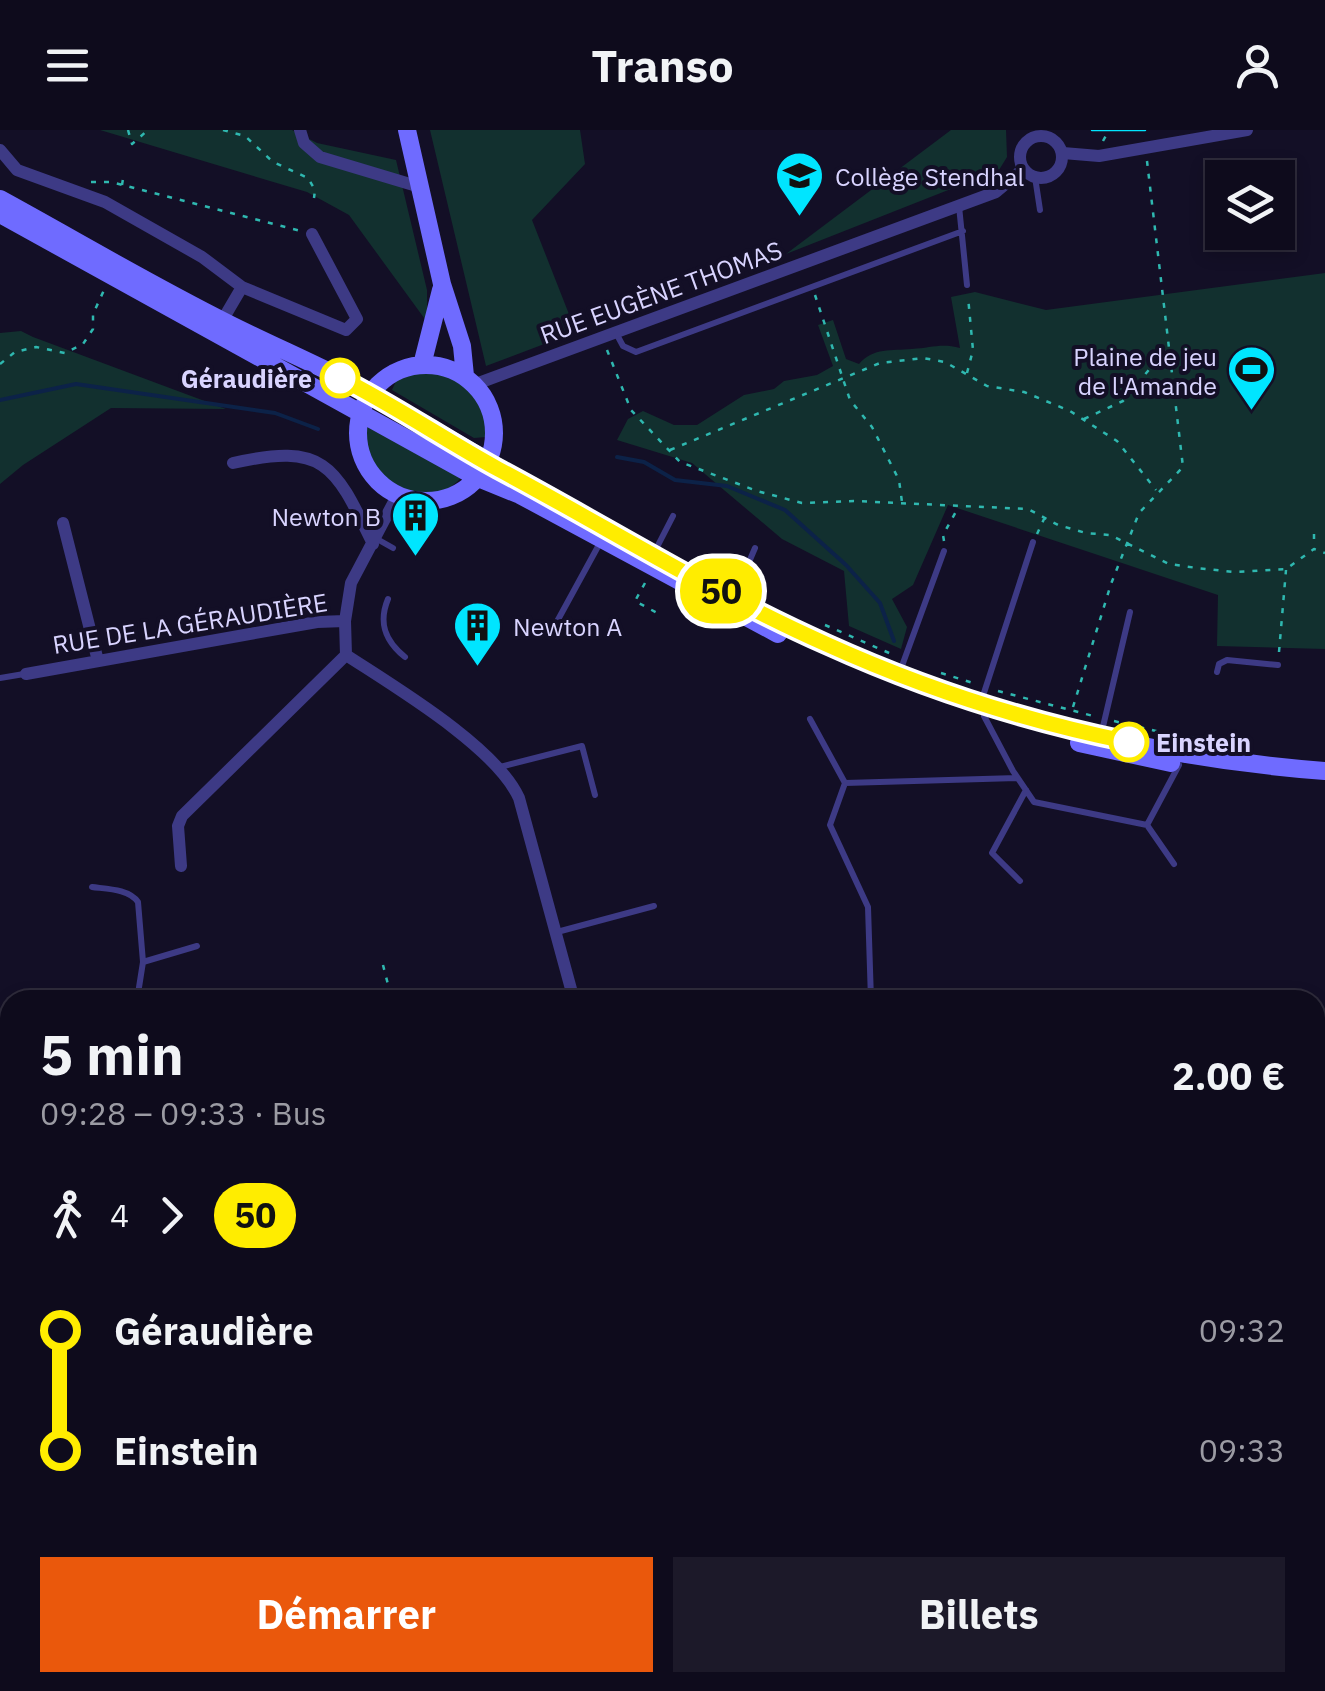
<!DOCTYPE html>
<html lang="fr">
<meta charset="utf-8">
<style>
body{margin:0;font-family:"IBM Plex Sans",sans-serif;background:#1c1929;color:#f1f3f6;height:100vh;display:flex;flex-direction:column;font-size:38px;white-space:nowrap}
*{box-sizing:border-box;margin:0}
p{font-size:32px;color:#9b9ba3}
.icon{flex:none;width:55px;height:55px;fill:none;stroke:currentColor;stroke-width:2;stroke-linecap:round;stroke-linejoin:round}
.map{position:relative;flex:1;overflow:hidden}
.panel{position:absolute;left:0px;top:860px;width:1325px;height:702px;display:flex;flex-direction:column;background:#0e0b1c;border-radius:30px 30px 0 0;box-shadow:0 5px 15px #0003,0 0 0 2px #2e2b3b}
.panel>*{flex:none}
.badge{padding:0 20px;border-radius:32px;font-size:35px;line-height:65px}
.controls{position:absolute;left:1205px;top:30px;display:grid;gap:20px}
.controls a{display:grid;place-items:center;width:90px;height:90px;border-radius:0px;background:#0e0b1c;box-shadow:0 5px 15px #0003,0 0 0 2px #2e2b3b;font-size:50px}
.map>.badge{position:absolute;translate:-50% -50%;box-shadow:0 0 0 5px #fff}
.legs{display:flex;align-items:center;gap:15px;height:110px;padding:0 40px;font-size:32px}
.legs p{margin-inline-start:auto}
.summary{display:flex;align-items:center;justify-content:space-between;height:170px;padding:0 40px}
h1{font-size:55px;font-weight:700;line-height:75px}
.button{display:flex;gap:20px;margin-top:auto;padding:20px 40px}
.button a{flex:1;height:115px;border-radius:0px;background:#ea580c;color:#fff;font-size:40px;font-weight:700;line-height:115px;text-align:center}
.button a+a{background:#1c1929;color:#f1f3f6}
ul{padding:0 40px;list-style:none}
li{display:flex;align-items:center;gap:35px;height:120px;font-size:38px}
li i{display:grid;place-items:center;width:15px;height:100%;margin:0 12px;background:currentColor}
li i::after{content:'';width:25px;height:25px;margin:-12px;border:8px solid;border-radius:50%;background:#0e0b1c}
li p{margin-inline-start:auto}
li:first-child i{background:linear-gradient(#0000 50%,currentColor 0)}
li:last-child i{background:linear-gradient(currentColor 50%,#0000 0)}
header{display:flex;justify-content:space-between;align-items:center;height:130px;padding:0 40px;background:#0e0b1c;font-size:45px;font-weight:700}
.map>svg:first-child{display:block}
.green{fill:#12302f}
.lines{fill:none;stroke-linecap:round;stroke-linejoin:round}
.stream{stroke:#0c2248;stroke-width:4}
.path{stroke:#2fb8b0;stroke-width:2.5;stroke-dasharray:5 8;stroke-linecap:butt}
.lane{stroke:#3d3a85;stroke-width:6}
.street{stroke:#3d3a85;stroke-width:12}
.secondary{stroke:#6f6bff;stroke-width:18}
.highway{stroke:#ff4fa3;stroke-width:22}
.tram{stroke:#00e5ff;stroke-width:2.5}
.highway-bridge{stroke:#ff4fa3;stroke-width:22}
.line-1-casing{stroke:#fff;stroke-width:22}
.line-1{stroke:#ffed00;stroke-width:15}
.stop-1-dot{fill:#fff;stroke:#ffed00;stroke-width:5}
.labels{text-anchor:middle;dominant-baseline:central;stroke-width:8;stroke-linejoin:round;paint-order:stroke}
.poi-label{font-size:25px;fill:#d9d4ff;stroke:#130f26;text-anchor:start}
.street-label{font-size:25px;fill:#d9d4ff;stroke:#130f26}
.stop-label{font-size:25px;font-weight:bold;fill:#d9d4ff;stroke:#130f26;text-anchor:end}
</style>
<header><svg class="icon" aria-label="menu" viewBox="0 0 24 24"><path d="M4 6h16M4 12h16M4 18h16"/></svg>Transo<svg class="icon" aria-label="person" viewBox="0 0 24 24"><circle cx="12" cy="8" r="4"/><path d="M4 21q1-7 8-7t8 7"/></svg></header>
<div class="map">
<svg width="1325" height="1561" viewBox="0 0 1325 1561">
<rect width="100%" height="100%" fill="#130f26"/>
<path class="green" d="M 100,0 L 292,0 L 317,13 L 396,30 L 427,160 L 427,192 L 349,85 L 307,62 Z
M 430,0 L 580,0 L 585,34 L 532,90 L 576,202 L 486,236 Z
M 951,0 L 1006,0 L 1007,27 L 999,40 L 786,124 Z
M 1325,143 L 1325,519 L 1217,516 L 1218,465 L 948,375 L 913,455 L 892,469 L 907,497 L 901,519 L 849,496 L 844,441 L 782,409 L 692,333 L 617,310 L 628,289 L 643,281 L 674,295 L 697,295 L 744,265 L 774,259 L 784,251 L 817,245 L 833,236 L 818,195 L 833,190 L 846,229 L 859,234 C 874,217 891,221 912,219 C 931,218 941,213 960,218 L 951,167 L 975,162 L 1046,180 Z
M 21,201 L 33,207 L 226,279 L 111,278 L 23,335 L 0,354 L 0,203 Z
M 418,242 C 457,238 488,268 486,307 L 474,308 L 392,260 L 396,251 Z
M 367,297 L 459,347 L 460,349 C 421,388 365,352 363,300 Z
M 0,1211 L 10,1213 L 10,1254 L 5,1265 L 10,1267 L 10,1524 L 0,1525 Z
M 1325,1313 L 1325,1453 L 1315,1454 L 1315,1351 Z
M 1315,1536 L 1325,1536 L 1325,1561 L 470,1561 L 501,1552 L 1315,1552 Z
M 282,1553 L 282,1552 L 403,1553 L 384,1561 L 246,1561 Z"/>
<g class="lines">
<path class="stream" d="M 0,270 L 76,254 L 275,283 L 318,299
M 617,327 L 644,332 L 675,350 L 727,356 L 785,380 L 846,435 L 880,473 L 894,511"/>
<path class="path" d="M 128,0 L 132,14 L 148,0
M 223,0 L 245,6 L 273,32 L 308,48 L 315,60 L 314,68
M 1103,11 L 1109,0
M 91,52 L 111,52 L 301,101
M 122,55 L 124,43
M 815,165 L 850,270 L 872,297 L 899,350 L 902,372
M 607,220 L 631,280 L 680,332 L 757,361 L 802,373 L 854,371 L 1028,379 L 1058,395 L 1086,403 L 1110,405 L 1169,434 L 1197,438 L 1234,442 L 1286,439 L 1314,419 L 1325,423
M 0,234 L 15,222 L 36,217 L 65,223 L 83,214 L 93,199 L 93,184 L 105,158
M 967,243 L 973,220 L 968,167
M 1084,289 L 1123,271 L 1167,218
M 670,320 L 880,233 L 923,228 L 945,232 L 987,256 L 1024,262 L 1070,281 L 1117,311 L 1156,360
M 1037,404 L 1044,389
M 1314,404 L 1314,417
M 944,411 L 943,405 L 958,378
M 645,453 L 635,471 L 659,484
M 825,495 L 896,526
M 1279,522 L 1286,440
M 941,543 L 976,554
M 998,561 L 1097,587
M 1073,577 L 1111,454 L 1139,383 L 1183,337 L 1147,31
M 1114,591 L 1160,602
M 1178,605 L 1209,610
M 383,835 L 392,870
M 0,1028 L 10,1031"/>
<path class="lane" d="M 1035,47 L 1040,80
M 959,76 L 967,155
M 616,203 L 623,216 L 636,222 L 963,101
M 377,409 L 393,418
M 654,423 L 673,386
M 734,467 L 755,418
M 388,469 C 378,493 385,511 405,527
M 554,497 L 601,411
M 1217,542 L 1219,534 L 1227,530 L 1278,535
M 899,544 L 944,421
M 0,548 L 24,544
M 981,572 L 1033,412
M 984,586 L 1013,641 L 1034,672 L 1147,695 L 1179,635
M 810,589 L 845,653 L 1017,648
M 1101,605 L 1130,482
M 500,637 L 582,616 L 595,665
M 845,653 L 830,695 L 868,777 L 871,870
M 1147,695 L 1174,734
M 1020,751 L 992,723 L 1026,660
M 92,757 C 107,759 129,759 138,772 L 143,832 L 137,870
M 557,802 L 654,776
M 143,832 L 197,816
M 0,1001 L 10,1001"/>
<path class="street" d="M 300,0 L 304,13 L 320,27 L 420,57
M1020 27a21 21 0 1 1 42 0a21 21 0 1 1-42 0Z
M 0,20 L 17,40 L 105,72 L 202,127 L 242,157 L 346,200 L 357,189 L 312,104
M 1063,23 L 1099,26 L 1247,0
M 222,191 L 242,157
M 476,254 L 996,62 L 1023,39
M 233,333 C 326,312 335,336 373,414
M 397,366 L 351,453 L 345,491 L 346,525 C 395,557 496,617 519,668 L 574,870
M 63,393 L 98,531
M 26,544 L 317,492 L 345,491
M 181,736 L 178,696 L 182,686 L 346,525
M 0,957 L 10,897
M 0,1197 L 10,1199"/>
<path class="secondary" d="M 407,0 L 442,154 L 462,216 L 465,246
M 0,69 C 75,110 149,154 225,192 C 274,217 326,238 374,265 C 522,350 668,441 823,513 C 979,586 1154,628 1325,641
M 0,84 L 478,348 L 520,365 L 778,504
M358 303a68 68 0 1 1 136 0a68 68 0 1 1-136 0Z
M 422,235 L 441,160
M 1079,613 L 1171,633"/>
<path class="highway" d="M 1315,1488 L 1325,1488
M 1315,1507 L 1325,1507
M 115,1561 L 140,1552
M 177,1561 L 207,1552
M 419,1561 L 444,1552"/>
<path class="tram" d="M 1092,0 L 1145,0"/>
<path class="highway-bridge" d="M 0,1536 L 10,1548"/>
</g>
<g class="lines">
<defs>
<path id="line-1" d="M 340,248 C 394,275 445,310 498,339 C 607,397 713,464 826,514 C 923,558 1025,591 1129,612"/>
</defs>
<use href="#line-1" class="line-1-casing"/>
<use href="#line-1" class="line-1"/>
</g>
<defs>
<symbol id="school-pin" viewBox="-11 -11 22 30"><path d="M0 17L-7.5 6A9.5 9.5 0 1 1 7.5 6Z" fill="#00e5ff" stroke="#130f26"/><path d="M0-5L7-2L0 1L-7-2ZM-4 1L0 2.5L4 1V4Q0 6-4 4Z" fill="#111"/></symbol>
<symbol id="stadium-pin" viewBox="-11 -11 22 30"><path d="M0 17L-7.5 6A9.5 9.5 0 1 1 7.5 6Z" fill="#00e5ff" stroke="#130f26"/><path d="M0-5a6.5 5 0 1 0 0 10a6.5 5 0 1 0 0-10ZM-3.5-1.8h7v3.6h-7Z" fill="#111"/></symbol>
<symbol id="building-pin" viewBox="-11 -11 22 30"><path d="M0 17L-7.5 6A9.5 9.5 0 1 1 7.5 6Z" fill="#00e5ff" stroke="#130f26"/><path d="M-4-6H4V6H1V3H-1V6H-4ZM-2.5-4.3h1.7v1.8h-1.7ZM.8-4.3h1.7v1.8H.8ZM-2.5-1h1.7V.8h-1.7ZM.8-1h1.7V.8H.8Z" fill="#111"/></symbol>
</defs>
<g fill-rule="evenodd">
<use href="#school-pin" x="772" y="18" width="55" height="75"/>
<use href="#stadium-pin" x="1224" y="212" width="55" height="75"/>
<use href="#building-pin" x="388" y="358" width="55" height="75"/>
<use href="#building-pin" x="450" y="468" width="55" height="75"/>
</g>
<g class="stop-1-dot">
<circle cx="340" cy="248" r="18"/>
<circle cx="1129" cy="612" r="18"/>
</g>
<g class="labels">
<g class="poi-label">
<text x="835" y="46">Collège Stendhal</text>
<text x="1217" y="226" text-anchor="end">Plaine de jeu<tspan x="1217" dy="29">de l'Amande</tspan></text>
<text x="381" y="386" text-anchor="end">Newton B</text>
<text x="513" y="496">Newton A</text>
</g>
<g class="street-label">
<text transform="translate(661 162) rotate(-20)">RUE EUGÈNE THOMAS</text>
<text transform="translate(190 493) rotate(-9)">RUE DE LA GÉRAUDIÈRE</text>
</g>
<g class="stop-label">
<text x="312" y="248">Géraudière</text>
<text x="1156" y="612" text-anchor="start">Einstein</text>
</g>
</g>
</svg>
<div class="controls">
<a><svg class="icon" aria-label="layers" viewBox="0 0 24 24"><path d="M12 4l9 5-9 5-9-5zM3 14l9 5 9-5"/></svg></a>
</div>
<b class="badge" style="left:721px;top:461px;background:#ffed00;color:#111">50</b>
<section class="panel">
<div class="summary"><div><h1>5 min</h1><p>09:28 – 09:33 · Bus</p></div><b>2.00 €</b></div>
<div class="legs"><svg class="icon" aria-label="walk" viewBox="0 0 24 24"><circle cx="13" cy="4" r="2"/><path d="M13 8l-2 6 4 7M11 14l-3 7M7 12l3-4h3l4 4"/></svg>4<svg class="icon" aria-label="forward" viewBox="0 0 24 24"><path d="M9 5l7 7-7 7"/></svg><b class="badge" style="background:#ffed00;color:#111">50</b></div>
<ul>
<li><i style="color:#ffed00"></i><b>Géraudière</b><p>09:32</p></li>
<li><i style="color:#ffed00"></i><b>Einstein</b><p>09:33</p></li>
</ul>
<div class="button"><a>Démarrer</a><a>Billets</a></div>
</section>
</div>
